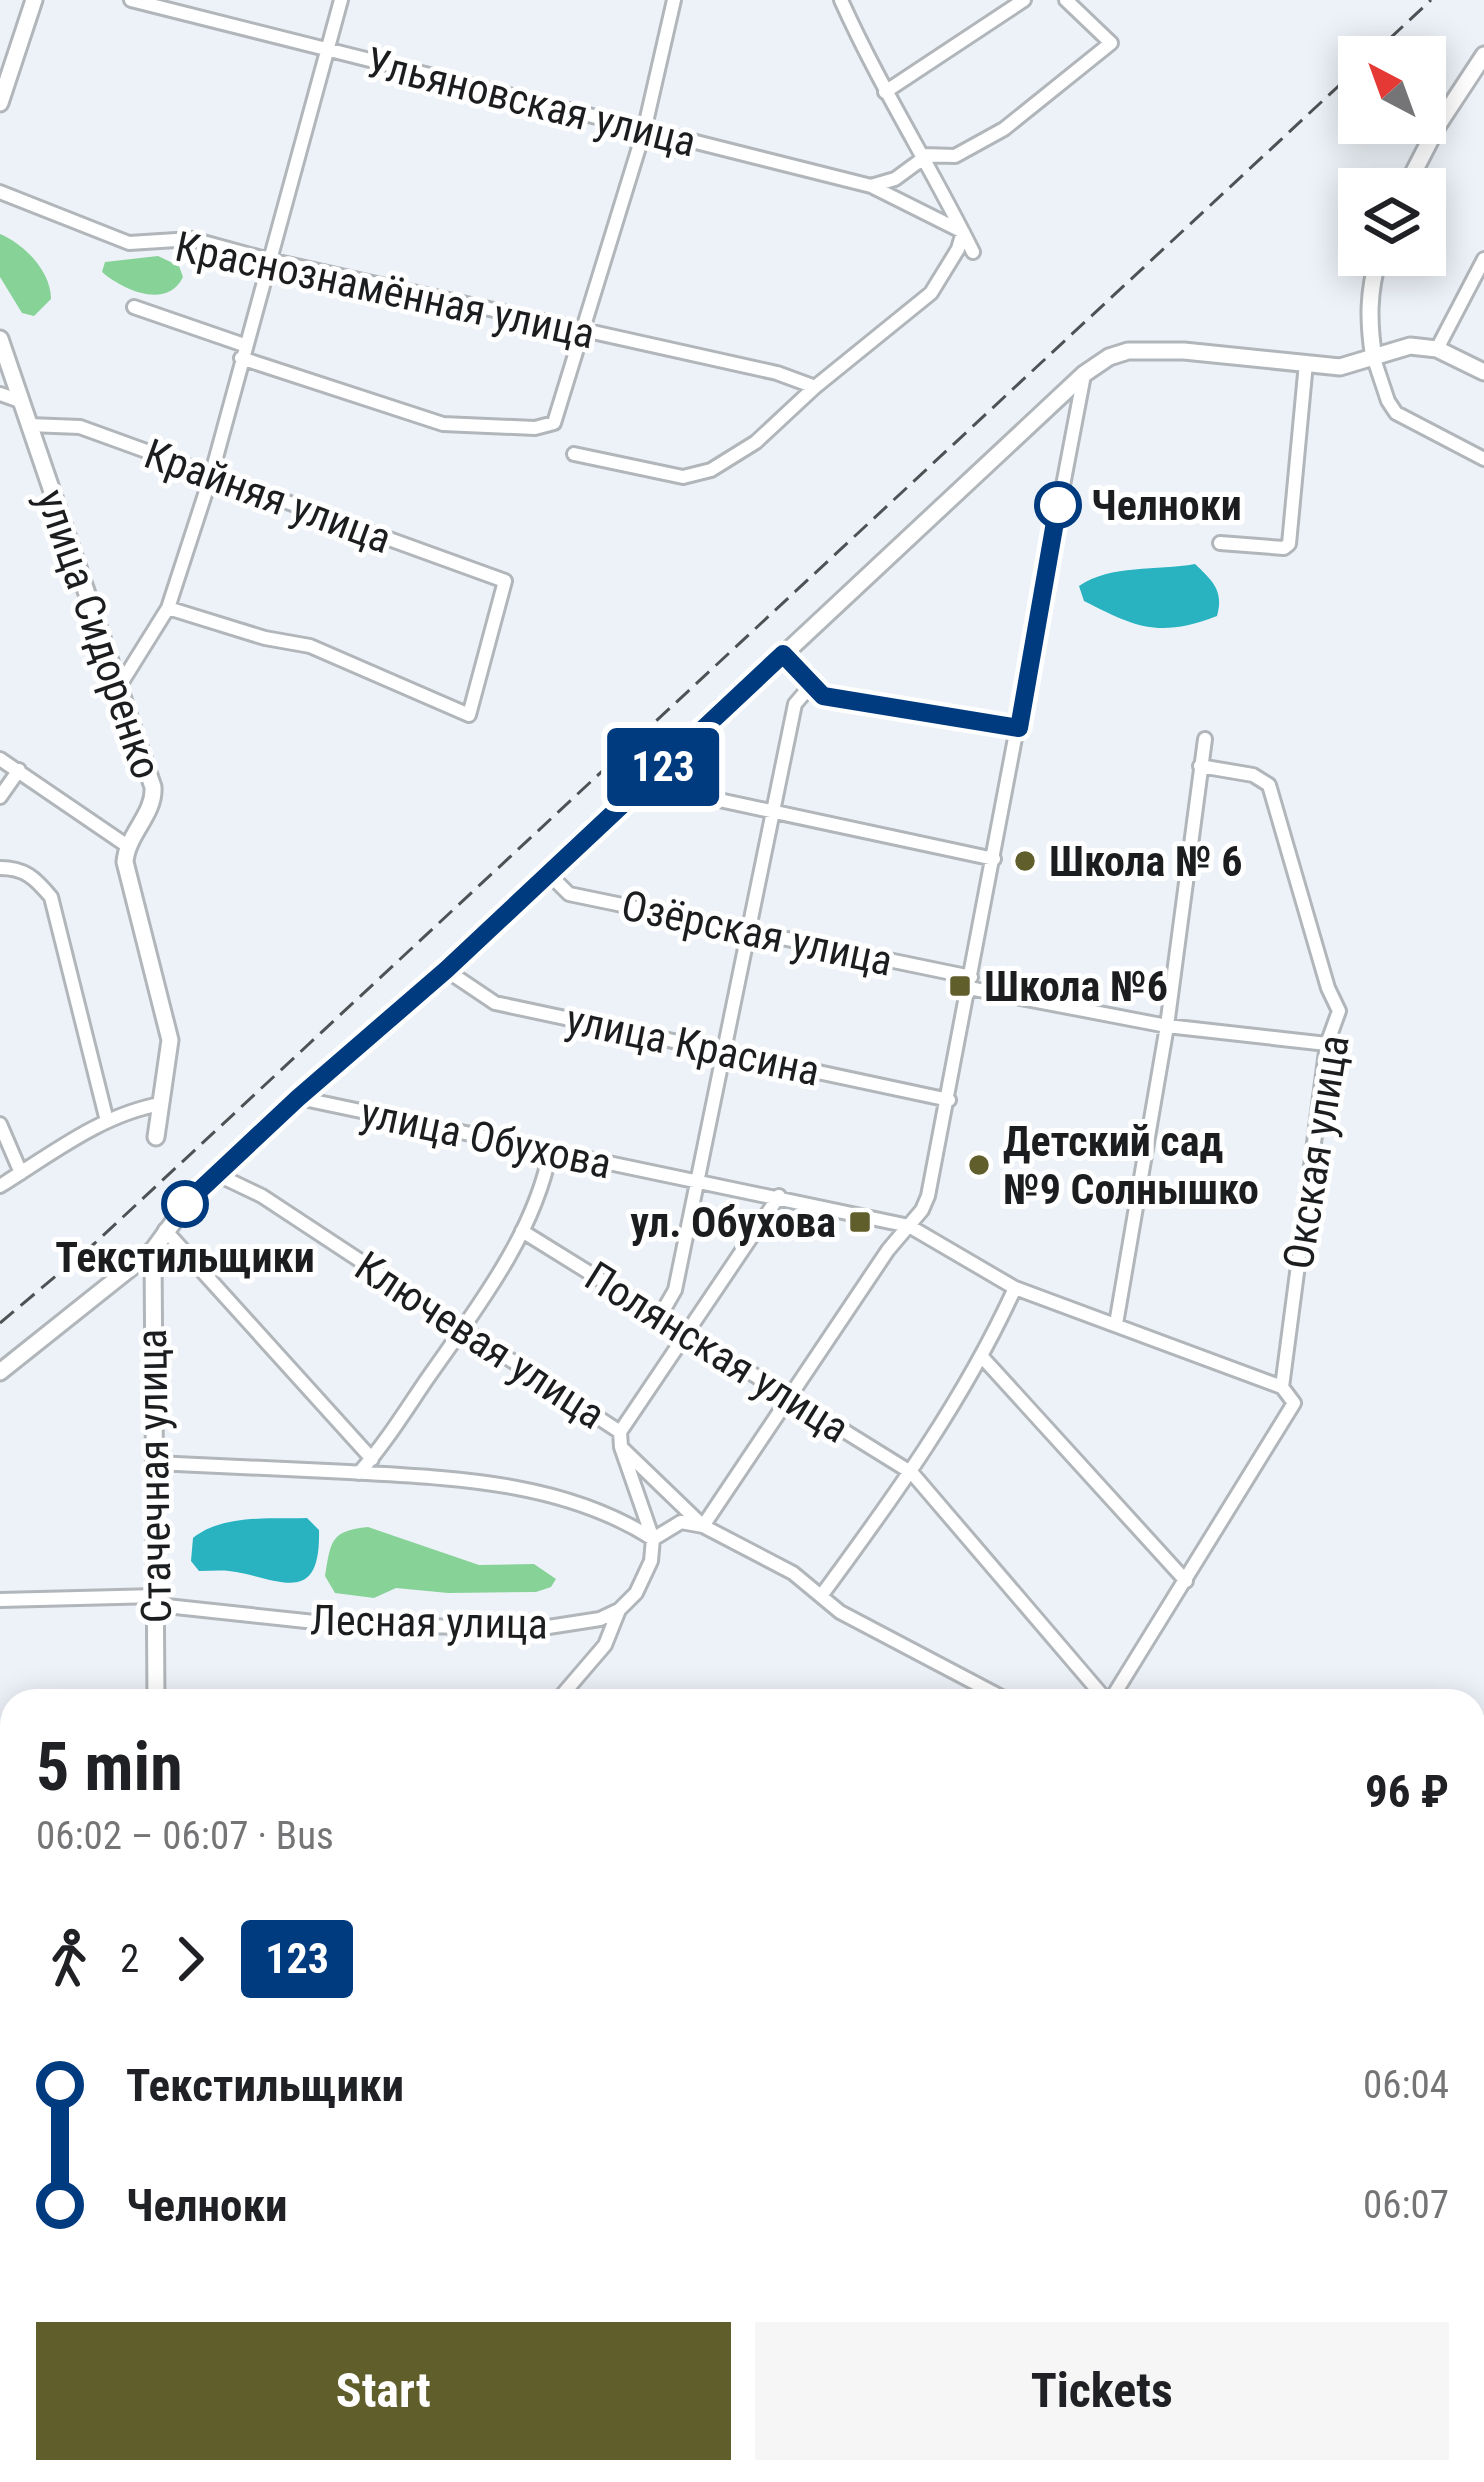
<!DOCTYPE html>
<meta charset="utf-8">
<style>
body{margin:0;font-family:"Roboto Condensed",sans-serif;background:#f6f6f6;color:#202124;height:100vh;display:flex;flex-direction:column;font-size:45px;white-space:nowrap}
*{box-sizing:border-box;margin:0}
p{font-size:39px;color:#757577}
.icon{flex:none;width:66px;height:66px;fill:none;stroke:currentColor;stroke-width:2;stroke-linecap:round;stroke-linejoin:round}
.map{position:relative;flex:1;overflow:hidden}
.sheet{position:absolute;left:0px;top:1689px;width:1485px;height:795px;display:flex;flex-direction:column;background:#fff;border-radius:36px 36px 0 0;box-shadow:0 6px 30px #0003}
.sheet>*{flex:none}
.badge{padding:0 24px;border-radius:9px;font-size:42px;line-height:78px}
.needle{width:78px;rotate:319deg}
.buttons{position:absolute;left:1338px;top:36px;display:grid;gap:24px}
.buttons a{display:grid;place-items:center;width:108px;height:108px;border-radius:0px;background:#fff;box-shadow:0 6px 30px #0003;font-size:60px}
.map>.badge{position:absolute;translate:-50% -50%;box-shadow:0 0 0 6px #fff}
.legs{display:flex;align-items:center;gap:18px;height:132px;padding:0 36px;font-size:39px}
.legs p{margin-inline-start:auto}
.head{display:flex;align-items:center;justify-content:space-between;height:204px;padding:0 36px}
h1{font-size:66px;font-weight:700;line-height:90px}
.button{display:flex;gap:24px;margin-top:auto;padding:24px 36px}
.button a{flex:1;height:138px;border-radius:0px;background:#605e2b;color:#fff;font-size:48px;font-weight:700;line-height:138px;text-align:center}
.button a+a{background:#f6f6f6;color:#202124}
ul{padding:0 36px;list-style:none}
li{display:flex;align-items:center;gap:42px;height:120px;font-size:45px}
li i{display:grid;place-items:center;width:18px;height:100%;margin:0 15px;background:currentColor}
li i::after{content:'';width:30px;height:30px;margin:-15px;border:9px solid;border-radius:50%;background:#fff}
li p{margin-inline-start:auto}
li:first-child i{background:linear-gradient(#0000 50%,currentColor 0)}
li:last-child i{background:linear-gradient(currentColor 50%,#0000 0)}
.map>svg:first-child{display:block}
.medical{fill:#fbe1dc}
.green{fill:#beeac6}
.forest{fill:#87d297}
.water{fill:#29b3c0}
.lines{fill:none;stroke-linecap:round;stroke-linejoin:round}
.minor-casing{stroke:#b1b6bb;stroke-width:18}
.tertiary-casing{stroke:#b1b6bb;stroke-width:21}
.secondary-casing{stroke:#b1b6bb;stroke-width:22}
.minor{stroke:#fff;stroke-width:12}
.tertiary{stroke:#fff;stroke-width:15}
.secondary{stroke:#fff;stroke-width:16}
.rail{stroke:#4f5255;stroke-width:3;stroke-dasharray:18 9;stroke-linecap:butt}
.line-1-casing{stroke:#fff;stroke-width:27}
.line-1{stroke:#003b80;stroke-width:18}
.stop-1-dot{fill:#fff;stroke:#003b80;stroke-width:6}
.poi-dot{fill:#605e2b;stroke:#fff;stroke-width:4.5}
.labels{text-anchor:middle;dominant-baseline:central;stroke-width:10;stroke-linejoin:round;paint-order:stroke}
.street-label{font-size:42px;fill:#1b1d1f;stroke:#fff}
.stop-label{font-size:42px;font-weight:bold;fill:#1b1d1f;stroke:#fff;text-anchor:start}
.poi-label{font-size:42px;font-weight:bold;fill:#1b1d1f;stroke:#fff;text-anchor:start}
</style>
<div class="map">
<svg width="1484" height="2482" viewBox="0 0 1484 2482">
<rect width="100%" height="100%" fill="#edf2f8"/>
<path class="medical" d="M 1473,2035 L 1484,2047 L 1484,2350 L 1473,2360 Z
M 1184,2472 L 1351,2472 L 1341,2482 L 1193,2482 Z"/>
<path class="green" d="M 537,2472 L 1050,2472 L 1047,2482 L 537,2482 Z"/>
<path class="forest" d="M 0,234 C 24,244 51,271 51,299 L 34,316 L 22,313 L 0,277 Z
M 158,256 L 179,266 L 183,277 C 167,310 123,290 102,272 L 105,262 Z
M 368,1527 L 479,1565 L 534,1564 L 556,1579 L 551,1587 L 536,1592 L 448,1593 L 396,1588 L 374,1598 L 335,1593 L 325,1576 C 331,1541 330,1531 368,1527 Z"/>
<path class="water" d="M 1195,564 C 1213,581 1224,591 1217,616 C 1159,638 1137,628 1084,601 L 1079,586 C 1111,564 1157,571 1195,564 Z
M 307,1518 L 319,1530 C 321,1610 277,1577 229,1571 C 220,1570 209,1571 199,1571 L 191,1561 L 193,1538 C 222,1514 272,1519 307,1518 Z"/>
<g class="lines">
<defs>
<path id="minor" d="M 131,0 L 871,186 L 895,179 L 925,157
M 841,0 C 880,87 931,167 973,252
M 885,92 L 1024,0
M 924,155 L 955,156 L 1004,129 L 1111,43 L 1066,0
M 0,192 L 129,243 L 192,239 L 269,260 L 777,373 L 815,387
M 134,307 L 244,345
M 1437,349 L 1484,259
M 241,358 L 443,424 L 535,428 L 554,423 L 644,131 L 674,0
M 1374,359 L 1388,401 L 1396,413 L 1484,459
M 0,394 L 20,401
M 29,425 L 80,427 L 505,581 L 469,715 L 310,646 L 265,638 L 168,608
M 574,454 L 683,477 L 711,470 L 756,442 L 815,387 L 931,293 L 958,249 L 963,232 L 871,186
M 1220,543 L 1284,548 L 1289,544 L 1306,363
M 783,654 L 823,696 L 1019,728
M 120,685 L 168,608 L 211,476 L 341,0
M 0,759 L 126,845
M 665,766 L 696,795 L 994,859
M 1200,766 L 1253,775 L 1269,785 L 1328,988 L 1339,1011 L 1327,1044 L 1282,1387
M 0,797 L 19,770
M 0,868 C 25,868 35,878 51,897 L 107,1121
M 549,874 L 569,894 L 971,977
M 446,970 L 495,1003 L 949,1100
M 969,988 L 1167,1026 L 1327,1044
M 299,1098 L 909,1226 L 1015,1288 L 1282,1387
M 0,1124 L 21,1173
M 216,1174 L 262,1196 L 620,1432
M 0,1186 C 50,1155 102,1114 161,1104
M 165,1230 L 372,1459
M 522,1231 L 912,1473 L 1107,1701
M 660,1316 L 675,1290 L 795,704 L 812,684
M 1116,1324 L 1167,1026 L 1205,739
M 983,1358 L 1186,1581
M 620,1432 L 779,1196
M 621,1447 L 703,1526 L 888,1250 L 922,1210 L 928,1196 L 1084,375
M 155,1463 C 219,1466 284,1469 349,1472 C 453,1478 563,1481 653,1539 L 681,1522 L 703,1526 L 793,1573 L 840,1612 L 1009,1701
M 359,1473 C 384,1445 404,1413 425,1382 C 473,1313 534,1236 550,1152
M 821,1596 C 894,1497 964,1400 1015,1288
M 0,1600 L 157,1596
M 157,1605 L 343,1625 L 542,1628 L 600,1619 L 619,1610 L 636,1593 L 651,1561 L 653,1539 L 621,1447 L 620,1432
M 557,1701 L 605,1645 L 619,1610
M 1110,1701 L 1294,1403 L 1282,1387
M 0,1739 L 12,1739
M 0,1868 L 12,1868
M 0,2009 L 12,2008
M 1473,2030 L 1484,2042
M 0,2150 L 12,2150
M 0,2289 L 12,2289
M 0,2427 L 12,2427
M 523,2482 L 523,2472"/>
<path id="tertiary" d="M 0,103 L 34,0
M 1405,189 L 1438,125 L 1484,55
M 0,339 L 153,787 C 155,814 127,834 125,862 L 170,1040 L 156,1137
M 1374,359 C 1368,321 1368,292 1379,255
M 153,1250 L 156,1701
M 0,1372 L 153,1250 L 193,1195 L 446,970 L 1084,374 L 1109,357 L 1128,351 L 1184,351 L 1340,367 L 1410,346 L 1437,349 L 1484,372
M 160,2472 L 160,2482"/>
<path id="secondary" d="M 1473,2398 L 1484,2388
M 1473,2438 L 1484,2428
M 1382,2482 L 1393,2472
M 1426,2482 L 1437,2472"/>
</defs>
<use href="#minor" class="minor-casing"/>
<use href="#tertiary" class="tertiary-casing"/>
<use href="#secondary" class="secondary-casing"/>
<use href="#minor" class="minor"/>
<use href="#tertiary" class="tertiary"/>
<use href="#secondary" class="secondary"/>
<path class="rail" d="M 1370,57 L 1431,0
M 0,1323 L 95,1243 L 1359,67"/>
</g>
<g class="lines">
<defs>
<path id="line-1" d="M 185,1204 L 298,1098 L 446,970 L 783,654 L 823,696 L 1019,728 L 1058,505"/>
</defs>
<use href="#line-1" class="line-1-casing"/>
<use href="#line-1" class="line-1"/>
</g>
<g class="stop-1-dot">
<circle cx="1058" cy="505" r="21"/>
<circle cx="185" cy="1204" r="21"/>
</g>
<g class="poi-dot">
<circle cx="1025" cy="861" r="12"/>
<rect x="948" y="974" width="24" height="24" rx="6"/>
<circle cx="979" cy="1165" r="12"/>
<rect x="848" y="1210" width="24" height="24" rx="6"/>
</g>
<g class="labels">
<g class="street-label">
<text transform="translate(531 102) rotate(14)">Ульяновская улица</text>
<text transform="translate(385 290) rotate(12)">Краснознамённая улица</text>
<text transform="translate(268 496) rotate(20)">Крайняя улица</text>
<text transform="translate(99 634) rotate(71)">улица Сидоренко</text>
<text transform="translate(757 933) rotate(12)">Озёрская улица</text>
<text transform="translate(693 1045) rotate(12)">улица Красина</text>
<text transform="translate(486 1138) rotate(12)">улица Обухова</text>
<text transform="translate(1316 1152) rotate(-81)">Окская улица</text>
<text transform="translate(480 1340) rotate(33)">Ключевая улица</text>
<text transform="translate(717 1352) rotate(32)">Полянская улица</text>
<text transform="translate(154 1476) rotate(-91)">Стачечная улица</text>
<text transform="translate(429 1622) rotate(1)">Лесная улица</text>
</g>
<g class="stop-label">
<text x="1091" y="505">Челноки</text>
<text x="185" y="1257" text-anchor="middle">Текстильщики</text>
</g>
<g class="poi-label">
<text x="1049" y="861">Школа № 6</text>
<text x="984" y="986">Школа №6</text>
<text x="1003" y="1141">Детский сад<tspan x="1003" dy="48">№9 Солнышко</tspan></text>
<text x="836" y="1222" text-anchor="end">ул. Обухова</text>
</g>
</g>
</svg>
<div class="buttons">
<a><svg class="needle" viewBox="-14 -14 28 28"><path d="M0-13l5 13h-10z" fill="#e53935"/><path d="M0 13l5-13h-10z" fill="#757577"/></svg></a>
<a><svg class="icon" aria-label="layers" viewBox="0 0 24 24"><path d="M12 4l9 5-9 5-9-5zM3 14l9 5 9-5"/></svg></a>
</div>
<b class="badge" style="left:663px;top:767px;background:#003b80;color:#fff">123</b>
<section class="sheet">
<div class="head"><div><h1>5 min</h1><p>06:02 – 06:07 · Bus</p></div><b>96 ₽</b></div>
<div class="legs"><svg class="icon" aria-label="walk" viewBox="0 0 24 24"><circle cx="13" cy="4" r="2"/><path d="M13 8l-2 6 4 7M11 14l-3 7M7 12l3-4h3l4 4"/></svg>2<svg class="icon" aria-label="forward" viewBox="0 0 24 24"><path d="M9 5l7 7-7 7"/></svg><b class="badge" style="background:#003b80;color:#fff">123</b></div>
<ul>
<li><i style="color:#003b80"></i><b>Текстильщики</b><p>06:04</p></li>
<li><i style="color:#003b80"></i><b>Челноки</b><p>06:07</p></li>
</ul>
<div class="button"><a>Start</a><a>Tickets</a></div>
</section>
</div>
